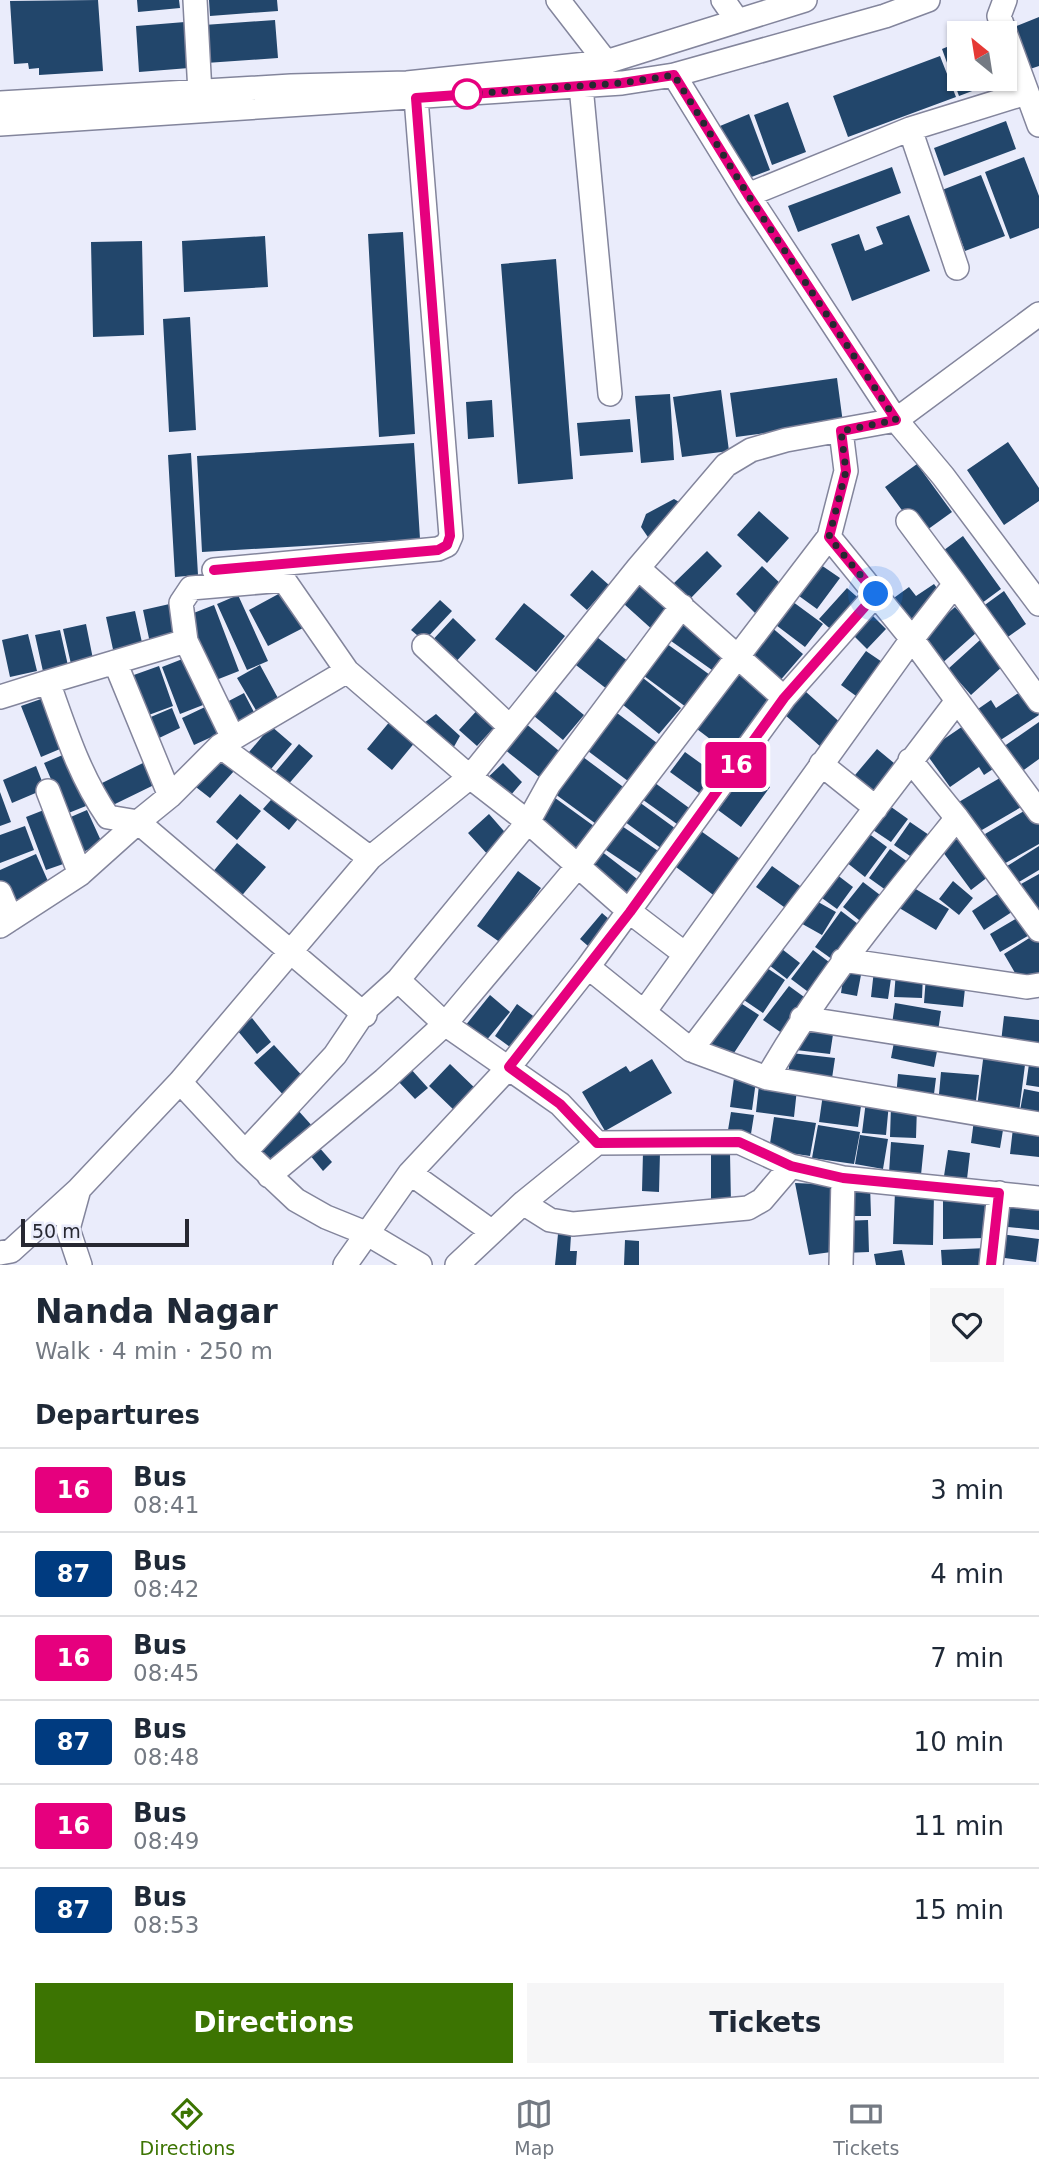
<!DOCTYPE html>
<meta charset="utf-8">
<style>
body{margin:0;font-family:"DejaVu Sans",sans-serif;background:#f6f6f7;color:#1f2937;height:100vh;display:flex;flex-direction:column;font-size:26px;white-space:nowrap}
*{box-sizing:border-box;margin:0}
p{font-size:23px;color:#747a83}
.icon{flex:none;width:38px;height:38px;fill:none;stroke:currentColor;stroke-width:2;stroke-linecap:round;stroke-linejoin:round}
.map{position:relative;height:1265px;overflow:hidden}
.details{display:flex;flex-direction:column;background:#fff;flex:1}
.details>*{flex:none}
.badge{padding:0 14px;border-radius:5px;font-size:24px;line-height:46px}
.needle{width:46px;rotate:330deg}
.controls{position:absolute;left:947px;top:21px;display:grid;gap:14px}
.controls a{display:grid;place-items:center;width:70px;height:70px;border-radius:0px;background:#fff;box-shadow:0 2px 5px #0004;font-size:35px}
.scale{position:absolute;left:21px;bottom:18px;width:168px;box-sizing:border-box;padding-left:7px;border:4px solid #272831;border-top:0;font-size:19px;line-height:24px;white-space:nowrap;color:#272831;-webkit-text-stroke:5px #eaecfb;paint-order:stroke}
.you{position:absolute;width:35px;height:35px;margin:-18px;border:5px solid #fff;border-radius:50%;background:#1a73e8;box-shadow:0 0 0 10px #1a73e833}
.map>.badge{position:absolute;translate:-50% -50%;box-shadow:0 0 0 4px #fff}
h2{padding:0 35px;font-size:26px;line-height:63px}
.round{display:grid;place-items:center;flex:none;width:74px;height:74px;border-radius:0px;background:#f6f6f7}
.headline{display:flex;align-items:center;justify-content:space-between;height:119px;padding:0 35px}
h1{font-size:33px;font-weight:800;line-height:52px}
.button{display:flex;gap:14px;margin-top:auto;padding:14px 35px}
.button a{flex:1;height:80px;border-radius:0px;background:#3c7402;color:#fff;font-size:28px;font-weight:800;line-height:80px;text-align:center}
.button a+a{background:#f6f6f7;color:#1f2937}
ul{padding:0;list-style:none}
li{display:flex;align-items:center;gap:21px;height:84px;padding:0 35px;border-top:2px solid #e0e1e3}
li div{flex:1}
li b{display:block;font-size:26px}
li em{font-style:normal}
li .badge{min-width:77px;font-weight:700;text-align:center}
.tabs{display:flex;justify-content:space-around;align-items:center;height:98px;border-top:2px solid #e0e1e3;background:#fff;font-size:19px;color:#747a83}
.tabs a{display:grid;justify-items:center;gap:4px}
.tabs .current{color:#3c7402}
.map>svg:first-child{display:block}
.building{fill:#22466b}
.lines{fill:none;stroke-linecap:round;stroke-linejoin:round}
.minor-casing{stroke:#83859c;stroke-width:26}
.minor{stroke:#fff;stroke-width:23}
.line-casing{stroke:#fff;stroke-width:16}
.line{stroke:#e6007e;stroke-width:10}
.walk{stroke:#272831;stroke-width:7;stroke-dasharray:0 12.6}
.stop-dot{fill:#fff;stroke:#e6007e;stroke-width:3.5}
</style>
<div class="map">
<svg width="1039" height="1265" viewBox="0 0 1039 1265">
<rect width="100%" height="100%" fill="#eaecfb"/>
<path class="building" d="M 98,0 L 103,71 L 39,75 L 39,68 L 29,69 L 28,63 L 14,64 L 10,1 Z
M 137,0 L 179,0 L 180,8 L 138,12 Z
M 209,0 L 277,0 L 278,11 L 210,16 Z
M 1039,17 L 1039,66 L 1030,69 L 1014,27 Z
M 275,20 L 278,58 L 206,63 L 204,25 Z
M 185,22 L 189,68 L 139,72 L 136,26 Z
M 959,42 L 959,79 L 995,79 L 996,82 L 959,96 L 942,49 Z
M 940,56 L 956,97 L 848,137 L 833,96 Z
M 788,102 L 806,152 L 772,165 L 754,115 Z
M 749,114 L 770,170 L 741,181 L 720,126 Z
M 1006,121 L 1016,149 L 944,176 L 934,148 Z
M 1024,157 L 1039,196 L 1039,228 L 1010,239 L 985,172 Z
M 892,167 L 901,193 L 798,232 L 788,206 Z
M 981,175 L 1005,236 L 965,251 L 942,190 Z
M 909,215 L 930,271 L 852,301 L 831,244 L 859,234 L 865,251 L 883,244 L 876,227 Z
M 403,232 L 415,434 L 379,437 L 368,234 Z
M 265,236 L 268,287 L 184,292 L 182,241 Z
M 142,241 L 144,335 L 93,337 L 91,242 Z
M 556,259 L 573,479 L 518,484 L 501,264 Z
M 190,317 L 196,430 L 169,432 L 163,319 Z
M 837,378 L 843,423 L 736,437 L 730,393 Z
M 721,390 L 729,451 L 682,457 L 673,397 Z
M 670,394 L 674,460 L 641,463 L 635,396 Z
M 492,400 L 494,437 L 468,439 L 466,402 Z
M 630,419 L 633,452 L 580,456 L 577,423 Z
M 1008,442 L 1039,488 L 1039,501 L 1004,525 L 967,470 Z
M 414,443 L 420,539 L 202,552 L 197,456 Z
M 191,453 L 198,575 L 175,577 L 168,455 Z
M 917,464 L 952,512 L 920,535 L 885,487 Z
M 674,499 L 686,506 L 652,543 L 641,527 L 646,514 Z
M 759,511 L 789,538 L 767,563 L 737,535 Z
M 963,536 L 1001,589 L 978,606 L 940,553 Z
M 707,551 L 722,566 L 689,600 L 673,584 Z
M 821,565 L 840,578 L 817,609 L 799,596 Z
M 762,566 L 782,585 L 755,613 L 736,594 Z
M 592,570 L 609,585 L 587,610 L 570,595 Z
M 643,582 L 675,610 L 655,632 L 624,604 Z
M 934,584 L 943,596 L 907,622 L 891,600 L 909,587 L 916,596 Z
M 847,588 L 864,603 L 836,634 L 819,619 Z
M 284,591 L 303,628 L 268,646 L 249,610 Z
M 1004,591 L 1026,624 L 1005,639 L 982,607 Z
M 238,595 L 268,661 L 247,670 L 217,604 Z
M 785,596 L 823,624 L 805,647 L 768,619 Z
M 440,600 L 452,611 L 424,641 L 411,630 Z
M 174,603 L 181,636 L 150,643 L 143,610 Z
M 524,603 L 565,636 L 536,672 L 495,639 Z
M 214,605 L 239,671 L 211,682 L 186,616 Z
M 955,607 L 977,632 L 939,666 L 917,641 Z
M 867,610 L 886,629 L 867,649 L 847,629 Z
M 135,611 L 143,647 L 114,654 L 106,617 Z
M 679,617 L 726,651 L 712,670 L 664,636 Z
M 453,618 L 476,640 L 452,666 L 429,644 Z
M 86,624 L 93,659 L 71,664 L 63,629 Z
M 770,626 L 803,654 L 778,683 L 745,655 Z
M 60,630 L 69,670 L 44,676 L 35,635 Z
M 28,634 L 37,671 L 10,677 L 2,640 Z
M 593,634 L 633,665 L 612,693 L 572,662 Z
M 980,640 L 1003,666 L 971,695 L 948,669 Z
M 663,641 L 710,675 L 686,707 L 640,673 Z
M 866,651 L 888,666 L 863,701 L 841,685 Z
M 185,658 L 203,705 L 180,714 L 162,667 Z
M 260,665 L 279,700 L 257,712 L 237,678 Z
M 159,666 L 173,706 L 146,716 L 131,676 Z
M 737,668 L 775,697 L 731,755 L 693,726 Z
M 638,674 L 681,708 L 659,734 L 617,700 Z
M 1023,690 L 1039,715 L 999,741 L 978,709 L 991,700 L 996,708 Z
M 555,691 L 584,715 L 563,740 L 534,716 Z
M 805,691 L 843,725 L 822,748 L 784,714 Z
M 244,693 L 257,718 L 236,729 L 223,704 Z
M 41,699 L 60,749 L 41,757 L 21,706 Z
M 481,706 L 499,722 L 477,746 L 459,730 Z
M 205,707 L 218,734 L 194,745 L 182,718 Z
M 172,708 L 180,728 L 155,740 L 146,719 Z
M 613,710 L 661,746 L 632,784 L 584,748 Z
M 436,714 L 460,736 L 451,752 L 420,726 Z
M 391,720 L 416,741 L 392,770 L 367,749 Z
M 1039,722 L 1039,759 L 1021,772 L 1003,747 Z
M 525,723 L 564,755 L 543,780 L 504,749 Z
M 966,724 L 996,767 L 984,775 L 979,767 L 950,787 L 925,752 Z
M 271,726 L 292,744 L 266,775 L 244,758 Z
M 299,744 L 313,756 L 286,787 L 272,776 Z
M 877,749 L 900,768 L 873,799 L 850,781 Z
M 685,752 L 721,778 L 706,798 L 670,772 Z
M 65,754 L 86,806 L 66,814 L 44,763 Z
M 579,754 L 630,792 L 603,829 L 551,791 Z
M 215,756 L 234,771 L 210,798 L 192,784 Z
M 143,763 L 154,785 L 113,805 L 102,783 Z
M 503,763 L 522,782 L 505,802 L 482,783 Z
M 36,766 L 45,789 L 12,803 L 3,780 Z
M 747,770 L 770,787 L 741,827 L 718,810 Z
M 1005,775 L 1023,806 L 975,834 L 957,803 Z
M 651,780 L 696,813 L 684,829 L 639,797 Z
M 0,792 L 11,822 L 0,826 Z
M 277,793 L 302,814 L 289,830 L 263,809 Z
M 240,794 L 261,811 L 237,840 L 216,822 Z
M 551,795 L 598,829 L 574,855 L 538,826 Z
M 635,799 L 683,834 L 669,854 L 621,819 Z
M 887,804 L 908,819 L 891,842 L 870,828 Z
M 49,808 L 69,862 L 46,870 L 26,817 Z
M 1029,808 L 1039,825 L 1039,844 L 1002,865 L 985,834 Z
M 87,810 L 102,843 L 81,853 L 66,819 Z
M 489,814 L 510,838 L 490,857 L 468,833 Z
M 910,822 L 929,835 L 913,858 L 894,845 Z
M 619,824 L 664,855 L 648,878 L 603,848 Z
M 25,826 L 34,850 L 0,863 L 0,835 Z
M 698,829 L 743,861 L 716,897 L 672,864 Z
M 962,832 L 993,873 L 971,890 L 940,848 Z
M 868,833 L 887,847 L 865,877 L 846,862 Z
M 237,843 L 266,867 L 239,899 L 211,874 Z
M 1039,846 L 1039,870 L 1014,885 L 1004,868 Z
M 890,849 L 912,865 L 890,893 L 869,878 Z
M 601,851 L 645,885 L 629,906 L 585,872 Z
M 36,854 L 51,888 L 9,907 L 0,886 L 0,870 Z
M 772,866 L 807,891 L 791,912 L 756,887 Z
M 518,871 L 541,888 L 501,943 L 477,926 Z
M 832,871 L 853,887 L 837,909 L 815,893 Z
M 1039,874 L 1039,914 L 1021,884 Z
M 953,881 L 973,898 L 959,915 L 939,899 Z
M 863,882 L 884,898 L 864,924 L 843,907 Z
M 909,885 L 949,909 L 936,930 L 896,906 Z
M 1005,889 L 1018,908 L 984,930 L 972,911 Z
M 811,898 L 836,912 L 822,935 L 797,921 Z
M 841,911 L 862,927 L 836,962 L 815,947 Z
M 602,913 L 617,926 L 595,952 L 580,939 Z
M 1022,915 L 1033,933 L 1000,952 L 990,934 Z
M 1034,935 L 1039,943 L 1039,974 L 1022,985 L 1004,954 Z
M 778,946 L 800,963 L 787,979 L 765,962 Z
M 813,950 L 833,965 L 811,994 L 791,979 Z
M 764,966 L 785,980 L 763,1013 L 741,998 Z
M 874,970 L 892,972 L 888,999 L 871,997 Z
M 844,972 L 861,975 L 857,996 L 841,993 Z
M 896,972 L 923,974 L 922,998 L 894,997 Z
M 926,976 L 966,979 L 963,1007 L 924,1003 Z
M 789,986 L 811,1002 L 786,1036 L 763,1020 Z
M 490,995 L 510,1012 L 485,1042 L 465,1026 Z
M 739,1002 L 759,1015 L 728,1062 L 708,1049 Z
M 895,1003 L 941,1011 L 938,1031 L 892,1024 Z
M 517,1004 L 540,1021 L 518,1053 L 495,1036 Z
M 1004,1016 L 1039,1020 L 1039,1045 L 1001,1042 Z
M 252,1018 L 271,1042 L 257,1054 L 237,1030 Z
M 800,1023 L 834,1028 L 830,1054 L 796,1050 Z
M 895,1037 L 938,1046 L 934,1067 L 891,1058 Z
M 274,1045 L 306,1080 L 286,1098 L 254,1063 Z
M 984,1052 L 1026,1057 L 1019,1112 L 977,1107 Z
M 791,1053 L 835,1058 L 831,1085 L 787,1080 Z
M 1030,1057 L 1039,1058 L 1039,1087 L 1026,1085 Z
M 652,1059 L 672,1093 L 605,1131 L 582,1092 L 626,1066 L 630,1072 Z
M 450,1064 L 479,1092 L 457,1113 L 429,1086 Z
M 410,1068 L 428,1088 L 415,1099 L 397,1080 Z
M 941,1072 L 979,1075 L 975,1109 L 938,1105 Z
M 898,1074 L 936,1078 L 933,1102 L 896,1098 Z
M 734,1078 L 756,1081 L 752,1110 L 730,1107 Z
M 759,1085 L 797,1089 L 794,1117 L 756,1112 Z
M 1024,1089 L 1039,1092 L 1039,1119 L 1019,1116 Z
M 823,1094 L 862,1099 L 858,1127 L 819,1122 Z
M 866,1101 L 889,1103 L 886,1135 L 862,1133 Z
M 891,1106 L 917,1106 L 916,1138 L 890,1137 Z
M 296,1108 L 314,1128 L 270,1166 L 252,1147 Z
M 731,1112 L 754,1115 L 750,1140 L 727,1136 Z
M 774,1117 L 816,1123 L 810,1156 L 769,1150 Z
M 974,1120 L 1004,1124 L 1000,1148 L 971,1143 Z
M 818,1125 L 860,1132 L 854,1164 L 812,1158 Z
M 1013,1128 L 1039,1131 L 1039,1157 L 1010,1154 Z
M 860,1135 L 888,1139 L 883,1169 L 855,1164 Z
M 891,1142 L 924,1145 L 921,1175 L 889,1173 Z
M 318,1146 L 332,1162 L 323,1171 L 309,1154 Z
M 948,1150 L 970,1153 L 967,1179 L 944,1176 Z
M 643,1152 L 660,1152 L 659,1192 L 642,1191 Z
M 711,1153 L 730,1153 L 731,1204 L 711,1205 Z
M 795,1183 L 841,1185 L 839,1251 L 809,1255 Z
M 847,1184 L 870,1184 L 871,1216 L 847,1216 Z
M 895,1191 L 934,1193 L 933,1245 L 893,1244 Z
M 986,1198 L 986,1238 L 943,1239 L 943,1199 Z
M 1001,1198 L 1039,1202 L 1039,1230 L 998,1226 Z
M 868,1220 L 869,1252 L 844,1253 L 843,1221 Z
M 558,1234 L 571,1235 L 570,1251 L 577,1251 L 576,1265 L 555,1265 Z
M 1000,1234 L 1039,1239 L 1036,1262 L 997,1257 Z
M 625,1240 L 639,1241 L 639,1265 L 624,1265 Z
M 987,1248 L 987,1265 L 942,1265 L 941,1250 Z
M 902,1250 L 905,1265 L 876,1265 L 874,1254 Z"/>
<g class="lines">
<defs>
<path id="minor" d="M 195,0 L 200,93
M 558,0 L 606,62
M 723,0 L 737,20
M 1005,0 L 999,16 L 1039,125
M 674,75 L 748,195 L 896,420 L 943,476 L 1039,604
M 581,86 L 610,394
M 0,103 L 291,86 L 407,83 L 606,62 L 805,0
M 0,124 L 622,83 L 674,75 L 885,16 L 928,0
M 910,129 L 957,268
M 748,195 L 910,129 L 1026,93
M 908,521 L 955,584
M 829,537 L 846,471 L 841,431
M 638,568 L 784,698
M 214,570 L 438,549 L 447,545 L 451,536 L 416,98
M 186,641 L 181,603 L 191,588 L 284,580 L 347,671 L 470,777 L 528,822 L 630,912 L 685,954
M 424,646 L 510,727
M 115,662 L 170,796
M 347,671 L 220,746 L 170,796 L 138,822 L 365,1015
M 48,682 L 186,641 L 233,738
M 0,697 L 48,682 C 65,729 79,775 108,817 L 138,822 L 80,874 L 0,926
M 220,746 L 370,858
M 910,760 L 957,818 L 1039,930
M 821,764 L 876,808
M 48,791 L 80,874
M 0,893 L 11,919
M 843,960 L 1027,987 L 1039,985
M 588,967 L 691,1050 L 767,1078 L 1039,1124
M 398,980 L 445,1024 L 560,1104 L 597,1143 L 739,1142 L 791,1166 L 843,1178 L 1039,1198
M 644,1012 L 912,639 L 955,584 L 1039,701
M 802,1018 L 1039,1055
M 691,1050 L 957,701
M 767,1078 C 821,984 889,902 957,818
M 180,1082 L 245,1152 L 296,1200 L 326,1217 L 368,1234 L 420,1265
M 245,1152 L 335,1055 L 366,1009 L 398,980 L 528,822 L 549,784 L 682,606
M 410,1173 L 491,1231
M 269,1176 L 384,1080 L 445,1024 L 577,867 L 829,537 L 912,639 L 1039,812
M 523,1203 L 550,1220 L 573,1224 L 748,1208 L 762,1200 L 791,1166
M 0,1253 L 11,1251 L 79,1189
M 80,1265 L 68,1229 L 79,1189 L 180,1082 L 370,858 L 470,777 L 638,568 L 726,465 L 751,450 L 786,440 L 896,420 L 1039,314
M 345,1265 L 410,1173 L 509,1067 L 588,967 L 784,698 L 876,594
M 457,1265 L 523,1203 L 597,1143
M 841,1265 L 843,1178
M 991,1265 L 999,1193"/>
</defs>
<use href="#minor" class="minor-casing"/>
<use href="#minor" class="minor"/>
</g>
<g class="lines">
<defs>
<path id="line" d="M 214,570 L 438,550 L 447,545 L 450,536 L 416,98 L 622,83 L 674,75 L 748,195 L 896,420 L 841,431 L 846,471 L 829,537 L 876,594 L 784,698 L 630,912 L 509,1067 L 560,1104 L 597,1143 L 739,1142 L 791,1166 L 843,1178 L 999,1193 L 991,1265"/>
</defs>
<use href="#line" class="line-casing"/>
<use href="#line" class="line"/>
<path class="walk" d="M 467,94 L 622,83 L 674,75 L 748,195 L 896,420 L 841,431 L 846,471 L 829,537 L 876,594"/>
</g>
<circle class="stop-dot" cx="467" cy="94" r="14"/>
</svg>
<div class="controls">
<a><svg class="needle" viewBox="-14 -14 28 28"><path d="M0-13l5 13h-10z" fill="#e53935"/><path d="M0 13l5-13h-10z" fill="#747a83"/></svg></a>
</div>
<div class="scale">50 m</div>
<div class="you" style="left:876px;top:594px"></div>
<b class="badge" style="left:736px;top:765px;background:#e6007e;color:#fff">16</b>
</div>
<section class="details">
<div class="headline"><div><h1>Nanda Nagar</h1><p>Walk · 4 min · 250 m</p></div><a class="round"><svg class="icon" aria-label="heart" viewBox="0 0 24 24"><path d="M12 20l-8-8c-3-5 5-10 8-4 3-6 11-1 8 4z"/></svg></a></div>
<h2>Departures</h2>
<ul>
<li><span class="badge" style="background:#e6007e;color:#fff">16</span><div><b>Bus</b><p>08:41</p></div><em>3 min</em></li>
<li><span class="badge" style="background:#003b80;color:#fff">87</span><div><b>Bus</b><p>08:42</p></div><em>4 min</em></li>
<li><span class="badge" style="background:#e6007e;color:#fff">16</span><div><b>Bus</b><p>08:45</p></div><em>7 min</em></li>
<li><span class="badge" style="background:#003b80;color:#fff">87</span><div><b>Bus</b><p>08:48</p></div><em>10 min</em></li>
<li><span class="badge" style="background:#e6007e;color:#fff">16</span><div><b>Bus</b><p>08:49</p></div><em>11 min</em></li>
<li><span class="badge" style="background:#003b80;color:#fff">87</span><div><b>Bus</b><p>08:53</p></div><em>15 min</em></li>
</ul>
<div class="button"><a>Directions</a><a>Tickets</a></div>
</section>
<nav class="tabs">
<a class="current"><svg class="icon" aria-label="directions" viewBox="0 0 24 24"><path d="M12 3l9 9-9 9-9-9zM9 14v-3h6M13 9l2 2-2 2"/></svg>Directions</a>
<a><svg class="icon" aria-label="map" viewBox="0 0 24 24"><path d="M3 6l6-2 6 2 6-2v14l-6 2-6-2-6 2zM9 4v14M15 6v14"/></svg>Map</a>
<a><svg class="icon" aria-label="tickets" viewBox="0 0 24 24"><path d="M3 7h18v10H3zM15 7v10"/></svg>Tickets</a>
</nav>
